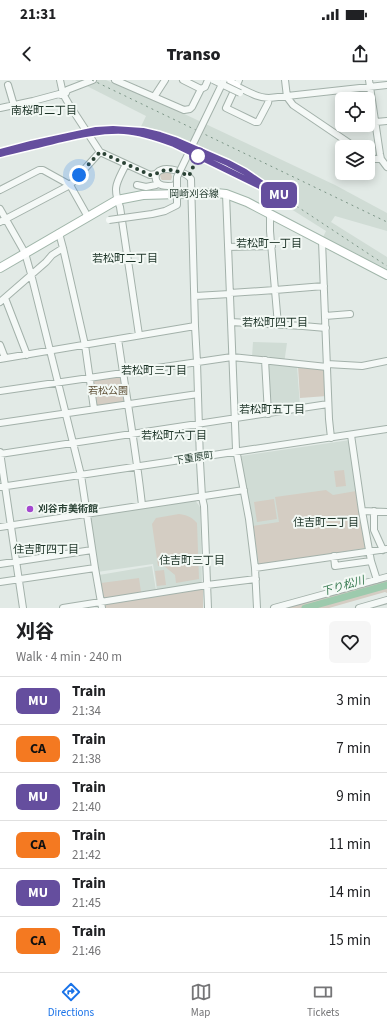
<!DOCTYPE html>
<meta charset="utf-8">
<style>
body{margin:0;font-family:"Source Sans 3","Noto Sans JP",sans-serif;background:#f6f6f6;color:#202124;height:100vh;display:flex;flex-direction:column;font-size:15px;white-space:nowrap}
*{box-sizing:border-box;margin:0}
p{font-size:13px;color:#757577}
.icon{flex:none;width:22px;height:22px;fill:none;stroke:currentColor;stroke-width:2;stroke-linecap:round;stroke-linejoin:round}
.map{position:relative;height:528px;overflow:hidden}
.details{display:flex;flex-direction:column;background:#fff;flex:1}
.details>*{flex:none}
.badge{padding:0 8px;border-radius:6px;font-size:14px;line-height:26px}
.buttons{position:absolute;left:335px;top:12px;display:grid;gap:8px}
.buttons a{display:grid;place-items:center;width:40px;height:40px;border-radius:6px;background:#fff;box-shadow:0 2px 10px #0003;font-size:20px}
.you{position:absolute;width:20px;height:20px;margin:-10px;border:3px solid #fff;border-radius:50%;background:#1a73e8;box-shadow:0 0 0 6px #1a73e833}
.map>.badge{position:absolute;translate:-50% -50%;box-shadow:0 0 0 2px #fff}
.round{display:grid;place-items:center;flex:none;width:42px;height:42px;border-radius:6px;background:#f6f6f6}
.head{display:flex;align-items:center;justify-content:space-between;height:68px;padding:0 16px}
h1{font-size:19px;font-weight:800;line-height:30px}
ul{padding:0;list-style:none}
li{display:flex;align-items:center;gap:12px;height:48px;padding:0 16px;border-top:1px solid #e0e0e0}
li div{flex:1}
li b{display:block;font-size:15px}
li em{font-style:normal}
li .badge{min-width:44px;font-weight:700;text-align:center}
.status{display:flex;justify-content:space-between;align-items:center;height:28px;padding:0 20px;background:#fff;direction:ltr}
.status svg{height:11px;fill:currentColor}
header{display:flex;justify-content:space-between;align-items:center;height:52px;padding:0 16px;background:#fff;font-size:18px;font-weight:800}
.tabs{display:flex;justify-content:space-around;align-items:center;height:56px;border-top:1px solid #e0e0e0;background:#fff;font-size:11px;color:#757577}
.tabs a{display:grid;justify-items:center;gap:2px}
.tabs .current{color:#1a73e8}
.map>svg:first-child{display:block}
.built{fill:#d0dcd5}
.green{fill:#d4cdc3}
.lines{fill:none;stroke-linecap:round;stroke-linejoin:round}
.river{stroke:#9dcaad;stroke-width:7}
.minor-casing{stroke:#a3b1aa;stroke-width:8}
.major-casing{stroke:#a1b6aa;stroke-width:10}
.minor{stroke:#f5f9f7;stroke-width:6}
.major{stroke:#fff;stroke-width:8}
.rail{stroke:#7b9486;stroke-width:1;stroke-dasharray:2 4;stroke-linecap:butt}
.minor-bridge-casing{stroke:#a3b1aa;stroke-width:8;stroke-linecap:butt}
.minor-bridge{stroke:#f5f9f7;stroke-width:6}
.line-casing{stroke:#fff;stroke-width:9}
.line{stroke:#654e9e;stroke-width:6}
.walk{stroke:#2a4235;stroke-width:4;stroke-dasharray:0 7.2}
.stop-dot{fill:#fff;stroke:#654e9e;stroke-width:2}
.poi-dot{fill:#a447cf;stroke:#f2f8f4;stroke-width:1.5}
.labels{text-anchor:middle;dominant-baseline:central;stroke-width:4;stroke-linejoin:round;paint-order:stroke}
.street-label{font-size:10px;fill:#2a4235;stroke:#f2f8f4}
.park-label{font-size:10px;fill:#5e5037;stroke:#f2f8f4}
.poi-label{font-size:10px;font-weight:bold;fill:#2a4235;stroke:#f2f8f4;text-anchor:start}
.neighbourhood-label{font-size:11px;fill:#1c3327;stroke:#f2f8f4}
.water-label{font-size:11px;font-style:italic;fill:#33774d;stroke:#f2f8f4}
</style>
<div class="status"><b>21:31</b><svg viewBox="0 0 49 12"><path d="M0 12V9h3v3zM5 12V6h3v6zM10 12V3h3v9zM15 12V0h3v12zM26 1h20v11H26zM47 4h2v5h-2z"/></svg></div>
<header><svg class="icon" aria-label="back" viewBox="0 0 24 24"><path d="M15 5l-7 7 7 7"/></svg>Transo<svg class="icon" aria-label="share" viewBox="0 0 24 24"><path d="M12 15V3M7 8l5-5 5 5M5 13v7h14v-7"/></svg></header>
<div class="map">
<svg width="387" height="528" viewBox="0 0 387 528">
<rect width="100%" height="100%" fill="#e2eae6"/>
<path class="built" d="M 75,0 L 106,0 L 178,31 L 335,105 L 387,133 L 387,151 L 335,136 L 331,142 L 387,177 L 387,189 L 323,157 L 326,151 L 264,112 L 163,61 L 137,55 L 146,36 Z
M 253,262 L 287,263 L 284,284 L 297,286 L 300,326 L 269,331 L 267,279 L 252,277 Z
M 350,360 L 367,470 L 258,486 L 241,376 Z
M 195,420 L 200,427 L 202,503 L 157,511 L 153,484 L 97,492 L 89,436 Z
M 152,486 L 156,510 L 103,519 L 99,495 Z"/>
<path class="green" d="M 163,92 L 171,93 L 172,97 L 171,100 L 162,100 L 161,99 L 160,95 Z
M 298,286 L 326,289 L 327,316 L 300,318 Z
M 121,295 L 125,322 L 95,327 L 91,300 Z
M 344,390 L 346,406 L 336,407 L 334,391 Z
M 326,410 L 333,415 L 356,411 L 365,468 L 259,485 L 253,446 L 279,442 L 275,417 Z
M 274,419 L 277,439 L 257,442 L 254,422 Z
M 179,434 C 187,435 192,437 197,443 L 199,499 L 176,503 L 175,495 L 164,486 L 158,486 L 152,444 L 156,438 Z
M 164,490 L 166,505 L 157,506 L 155,491 Z
M 387,496 L 387,513 L 385,512 L 329,528 L 274,528 Z
M 139,498 L 141,512 L 103,518 L 101,503 Z
M 203,509 L 203,528 L 104,528 L 103,525 Z"/>
<g class="lines">
<path class="river" d="M 305,528 L 387,505"/>
<defs>
<path id="minor" d="M 60,0 L 63,14 L 70,26 L 100,72 L 150,95 L 156,94 C 158,92 158,91 161,90 C 169,87 186,92 191,99 L 195,246 L 197,282 L 200,382 L 202,417 L 204,426 L 208,528
M 115,0 L 184,30 L 190,29 L 192,27 L 201,9 L 205,7 L 208,0
M 183,0 L 201,9
M 239,0 L 226,28 L 255,42 L 258,42 L 268,23 L 269,18
M 285,0 L 287,17 L 293,25 L 355,67
M 369,0 L 380,74 L 381,79 L 387,87
M 8,5 L 13,22
M 236,6 C 247,11 257,18 269,18 L 387,5
M 154,17 L 165,0
M 0,28 L 33,21 L 59,14 L 61,15 L 66,13 L 67,10 L 93,0
M 376,42 L 387,41
M 368,76 L 375,79 L 381,79
M 126,84 C 117,103 112,106 120,127 L 139,255
M 156,94 C 154,103 160,106 168,106 C 170,106 173,106 175,105 C 177,103 177,101 177,99
M 137,105 L 146,107 L 156,105
M 0,110 L 39,90 L 43,90 L 70,105 L 0,142
M 226,114 L 236,369 L 249,439 L 255,488 L 257,528
M 0,129 L 25,173 L 31,194 L 81,395 L 95,488 L 102,528
M 88,137 L 70,105 L 100,72
M 59,153 L 63,168 L 85,265 L 94,329
M 322,161 L 329,339 L 331,358
M 228,167 L 272,166
M 230,213 L 275,210 L 270,151 L 270,134
M 195,216 L 230,214
M 5,218 L 27,275
M 0,222 L 46,182 L 52,175 L 63,168
M 325,236 L 350,234
M 231,242 L 303,246 L 326,248
M 278,245 L 275,210 L 324,206
M 118,259 C 126,314 136,370 142,425
M 0,265 L 5,278
M 0,279 L 195,246
M 265,280 L 268,334
M 327,284 L 362,286 L 387,281
M 0,311 L 232,277 L 327,287
M 0,343 L 198,314
M 351,355 L 362,431
M 0,372 L 23,528
M 0,374 L 328,324
M 0,407 L 387,349
M 374,431 L 374,450 L 383,470
M 0,447 L 244,410
M 334,476 L 335,486 L 371,481
M 0,484 L 92,470
M 255,488 L 387,469
M 377,500 L 371,481 L 362,431 L 387,432
M 0,502 L 95,488
M 63,528 L 207,505 L 256,499
M 274,528 L 387,497
M 359,528 L 387,520"/>
<path id="major" d="M 227,0 L 236,6
M 0,188 L 117,120 L 143,115 L 216,113 L 226,114 L 247,122 L 387,195"/>
</defs>
<use href="#minor" class="minor-casing"/>
<use href="#major" class="major-casing"/>
<use href="#minor" class="minor"/>
<use href="#major" class="major"/>
<path class="rail" d="M 92,0 L 387,142
M 0,72 C 21,66 41,61 62,57 C 79,53 96,49 113,49 C 160,48 205,70 245,92 L 387,186
M 200,77 L 244,98"/>
<defs>
<path id="minor-bridge" d="M 213,0 L 240,13
M 109,140 L 152,134 L 165,131 L 177,125 L 177,97 L 224,0"/>
</defs>
<use href="#minor-bridge" class="minor-bridge-casing"/>
<use href="#minor-bridge" class="minor-bridge"/>
</g>
<g class="lines">
<defs>
<path id="line" d="M 0,72 L 31,64 L 96,50 L 113,49 L 143,51 L 160,55 L 175,60 L 228,83 L 245,92 L 280,116 L 174,64 C 158,58 141,52 124,51 C 101,50 79,55 57,60 C 38,65 19,69 0,74"/>
</defs>
<use href="#line" class="line-casing"/>
<use href="#line" class="line"/>
<path class="walk" d="M 79,95 L 100,72 L 150,95 L 156,94 L 160,91 L 169,90 L 174,90 L 189,96 L 198,76"/>
</g>
<circle class="stop-dot" cx="198" cy="76" r="8"/>
<circle class="poi-dot" cx="30" cy="429" r="4"/>
<g class="labels">
<g class="street-label">
<text x="194" y="114">岡崎刈谷線</text>
<text transform="translate(194 378) rotate(-9)">下重原町</text>
</g>
<g class="park-label">
<text x="108" y="311">若松公園</text>
</g>
<g class="poi-label">
<text x="38" y="429">刈谷市美術館</text>
</g>
<g class="neighbourhood-label">
<text x="44" y="30">南桜町二丁目</text>
<text x="269" y="163">若松町一丁目</text>
<text x="125" y="178">若松町二丁目</text>
<text x="275" y="242">若松町四丁目</text>
<text x="154" y="290">若松町三丁目</text>
<text x="272" y="329">若松町五丁目</text>
<text x="174" y="355">若松町六丁目</text>
<text x="326" y="442">住吉町二丁目</text>
<text x="46" y="469">住吉町四丁目</text>
<text x="192" y="480">住吉町三丁目</text>
</g>
<g class="water-label">
<text transform="translate(343 506) rotate(-16)">下り松川</text>
</g>
</g>
</svg>
<div class="buttons">
<a><svg class="icon" aria-label="locate" viewBox="0 0 24 24"><circle cx="12" cy="12" r="6"/><path d="M12 2v4M12 18v4M2 12h4M18 12h4"/></svg></a>
<a><svg class="icon" aria-label="layers" viewBox="0 0 24 24"><path d="M12 4l9 5-9 5-9-5zM3 14l9 5 9-5"/></svg></a>
</div>
<div class="you" style="left:79px;top:95px"></div>
<b class="badge" style="left:279px;top:115px;background:#654e9e;color:#fff">MU</b>
</div>
<section class="details">
<div class="head"><div><h1>刈谷</h1><p>Walk · 4 min · 240 m</p></div><a class="round"><svg class="icon" aria-label="heart" viewBox="0 0 24 24"><path d="M12 20l-8-8c-3-5 5-10 8-4 3-6 11-1 8 4z"/></svg></a></div>
<ul>
<li><span class="badge" style="background:#654e9e;color:#fff">MU</span><div><b>Train</b><p>21:34</p></div><em>3 min</em></li>
<li><span class="badge" style="background:#f47921;color:#111">CA</span><div><b>Train</b><p>21:38</p></div><em>7 min</em></li>
<li><span class="badge" style="background:#654e9e;color:#fff">MU</span><div><b>Train</b><p>21:40</p></div><em>9 min</em></li>
<li><span class="badge" style="background:#f47921;color:#111">CA</span><div><b>Train</b><p>21:42</p></div><em>11 min</em></li>
<li><span class="badge" style="background:#654e9e;color:#fff">MU</span><div><b>Train</b><p>21:45</p></div><em>14 min</em></li>
<li><span class="badge" style="background:#f47921;color:#111">CA</span><div><b>Train</b><p>21:46</p></div><em>15 min</em></li>
</ul>
</section>
<nav class="tabs">
<a class="current"><svg class="icon" aria-label="directions" viewBox="0 0 24 24"><path d="M12 3l9 9-9 9-9-9zM9 14v-3h6M13 9l2 2-2 2"/></svg>Directions</a>
<a><svg class="icon" aria-label="map" viewBox="0 0 24 24"><path d="M3 6l6-2 6 2 6-2v14l-6 2-6-2-6 2zM9 4v14M15 6v14"/></svg>Map</a>
<a><svg class="icon" aria-label="tickets" viewBox="0 0 24 24"><path d="M3 7h18v10H3zM15 7v10"/></svg>Tickets</a>
</nav>
